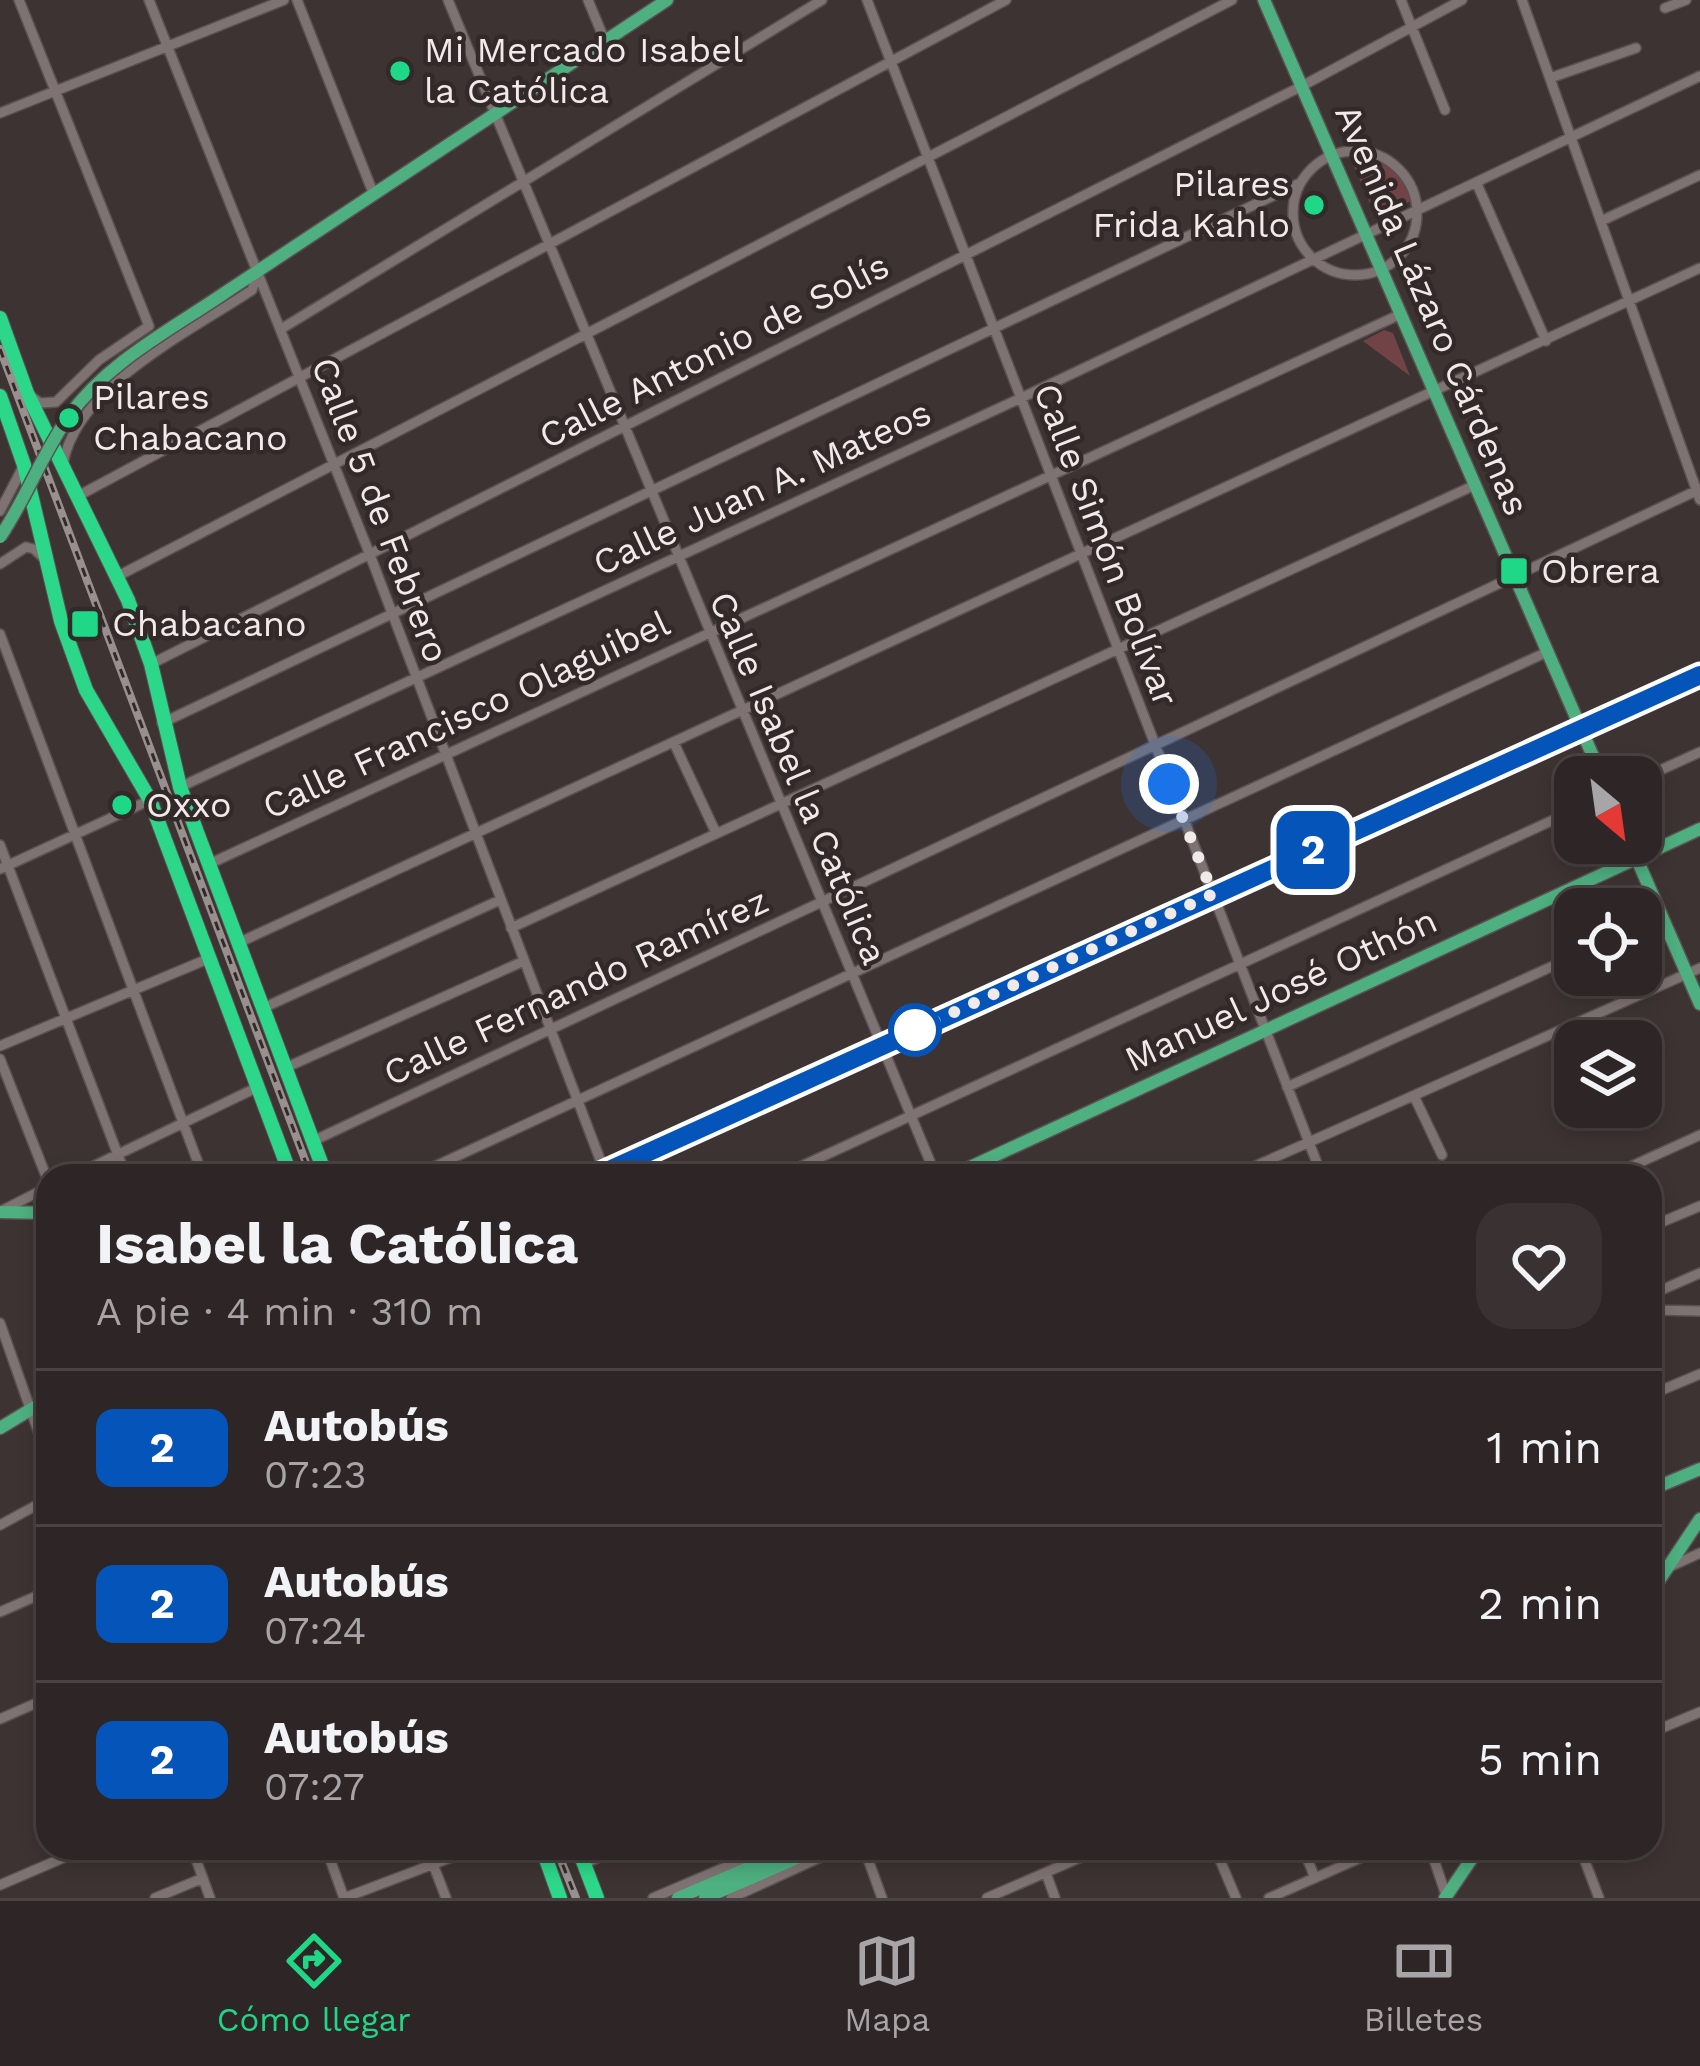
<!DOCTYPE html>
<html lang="es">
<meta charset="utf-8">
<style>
body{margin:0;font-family:"Work Sans",sans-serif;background:#3a3232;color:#f1f3f6;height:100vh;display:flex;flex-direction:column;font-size:45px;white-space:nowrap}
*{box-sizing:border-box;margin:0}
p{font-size:39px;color:#a7a5a7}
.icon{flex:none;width:66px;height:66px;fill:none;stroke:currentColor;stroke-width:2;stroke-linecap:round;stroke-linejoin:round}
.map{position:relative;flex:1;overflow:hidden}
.details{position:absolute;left:36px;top:1164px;width:1626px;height:696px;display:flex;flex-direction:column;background:#2e2626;border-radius:36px;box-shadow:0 6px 18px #0003,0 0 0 3px #494343}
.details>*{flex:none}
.badge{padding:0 24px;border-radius:18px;font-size:42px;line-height:78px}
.needle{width:78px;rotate:151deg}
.fabs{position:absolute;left:1554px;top:756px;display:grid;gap:24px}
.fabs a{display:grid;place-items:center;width:108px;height:108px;border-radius:24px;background:#2e2626;box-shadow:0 6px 18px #0003,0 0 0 3px #494343;font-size:60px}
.you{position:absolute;width:60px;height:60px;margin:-30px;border:9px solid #fff;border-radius:50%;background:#1a73e8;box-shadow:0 0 0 18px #1a73e833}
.map>.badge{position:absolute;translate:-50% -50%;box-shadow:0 0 0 6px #fff}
.round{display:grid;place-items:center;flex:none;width:126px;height:126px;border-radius:36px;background:#3a3232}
.headline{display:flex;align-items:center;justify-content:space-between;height:204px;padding:0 60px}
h1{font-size:57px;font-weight:700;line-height:90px}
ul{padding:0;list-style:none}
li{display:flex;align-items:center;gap:36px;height:156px;padding:0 60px;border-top:3px solid #494343}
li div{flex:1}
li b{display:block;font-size:45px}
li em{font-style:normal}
li .badge{min-width:132px;font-weight:700;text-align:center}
.menu{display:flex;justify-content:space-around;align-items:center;height:168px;border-top:3px solid #494343;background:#2e2626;font-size:33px;color:#a7a5a7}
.menu a{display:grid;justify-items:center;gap:6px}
.menu .on{color:#1fd887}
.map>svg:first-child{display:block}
.green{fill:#714246}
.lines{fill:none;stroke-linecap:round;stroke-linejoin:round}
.minor-casing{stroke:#5a5151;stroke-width:12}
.major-casing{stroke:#5a5151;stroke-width:15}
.highway-casing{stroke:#5a5151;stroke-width:16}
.minor{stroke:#7f7272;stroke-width:9}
.major{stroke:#4eaf80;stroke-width:12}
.highway{stroke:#2dd789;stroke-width:14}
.rail-casing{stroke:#988f8f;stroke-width:8}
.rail{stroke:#342929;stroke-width:3;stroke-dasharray:9;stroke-linecap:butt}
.major-bridge-casing{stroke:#5a5151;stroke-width:15;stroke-linecap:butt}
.major-bridge{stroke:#4eaf80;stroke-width:12}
.line-casing{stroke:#fff;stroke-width:27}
.line{stroke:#0554ba;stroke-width:18}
.walk{stroke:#f1eaea;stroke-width:12;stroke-dasharray:0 21.6}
.poi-dot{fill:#1fd887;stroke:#342929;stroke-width:4.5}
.stop-dot{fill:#fff;stroke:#0554ba;stroke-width:6}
.labels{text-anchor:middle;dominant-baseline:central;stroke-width:9;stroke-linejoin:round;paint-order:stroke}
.poi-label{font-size:36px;fill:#f1eaea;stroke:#342929;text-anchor:start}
.street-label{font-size:36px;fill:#f1eaea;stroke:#342929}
</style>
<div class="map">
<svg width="1700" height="1898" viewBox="0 0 1700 1898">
<rect width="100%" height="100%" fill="#3e3333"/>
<path class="green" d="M 1350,157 C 1380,157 1403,171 1411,201 L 1380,215 L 1374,213 Z
M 1384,330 L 1393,333 L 1410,376 L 1363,341 Z"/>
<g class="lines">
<defs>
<path id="minor" d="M 19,0 L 149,326 L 99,360 L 56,402 L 40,403 L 32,397
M 149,0 L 370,555 L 606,1175
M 297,0 L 374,195
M 448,0 L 936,1176
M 588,0 L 605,41
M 867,0 L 1322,1176
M 1401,0 L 1445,110
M 1522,0 L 1700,500
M 1665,8 L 1686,0
M 1550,78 L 1636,48
M 0,113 L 284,0
M1293 213a62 62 0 1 1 124 0a62 62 0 1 1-124 0Z
M 1477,184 L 1546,341
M 1601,221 L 1700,175
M 281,329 L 822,0
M 63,464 C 76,386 191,331 252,290 L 258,272
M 76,497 L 1006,0
M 0,511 L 24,465
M 0,564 L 26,547 L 34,549 L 45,559
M 118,576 L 1232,0
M 0,634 L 203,1176
M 151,664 L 1302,86 L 1462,0
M 162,723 L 1300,183
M 674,743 L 716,833
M 1641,779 L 1700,752
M 180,787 L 1021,398 L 1700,76
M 0,845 L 126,1176
M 209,864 L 1401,314
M 0,869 L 150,800
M 1641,927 L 1662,917
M 511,928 L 1475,485
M 238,943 L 1700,268
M 263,1008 L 500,900
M 0,1046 L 210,958
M 0,1059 L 48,1181
M 285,1068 L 524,961
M 1287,1087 L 1575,956
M 1414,1096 L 1442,1155
M 313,1141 L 1700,489
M 73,1176 L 258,1087
M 414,1176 L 1547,652
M 780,1176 L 1575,810
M 1233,1176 L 1700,968
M 1610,1176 L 1700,1135
M 5,1209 L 48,1187
M 1650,1227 L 1700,1206
M 1650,1295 L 1700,1273
M 1650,1310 L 1700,1311
M 0,1323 L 48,1459
M 1650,1395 L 1700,1374
M 0,1525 L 48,1499
M 1667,1568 L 1700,1553
M 0,1612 L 48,1591
M 0,1719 L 48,1698
M 1650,1733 L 1700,1712
M 192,1848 L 210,1898
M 326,1848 L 344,1898
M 864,1848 L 882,1898
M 1215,1848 L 1236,1898
M 1303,1848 L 1315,1878
M 1430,1848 L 1447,1898
M 1580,1848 L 1599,1898
M 433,1864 L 446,1898
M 584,1864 L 620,1848
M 1046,1873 L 1055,1898
M 0,1885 L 86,1848
M 155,1898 L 203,1878
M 344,1898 L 476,1848
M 653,1898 L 770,1848
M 731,1898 L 841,1848
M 987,1898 L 1102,1848
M 1269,1898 L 1383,1848"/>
<path id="major" d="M 1264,0 L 1602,777
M 229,290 L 667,0
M 1630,843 L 1700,1004
M 596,1176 L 1700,675
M 951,1176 L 1700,829
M 0,1212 L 48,1213
M 0,1428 L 48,1399
M 1650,1490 L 1700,1469
M 1650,1594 L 1700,1519
M 678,1898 L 795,1848
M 705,1898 L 820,1848
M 1445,1898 L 1479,1848"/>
<path id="highway" d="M 0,318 L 27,393 L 128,600 L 151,664 L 180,787 L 326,1176
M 0,396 L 24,465 L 61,621 L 86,690 L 150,800 L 291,1176
M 542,1848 L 560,1898
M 578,1848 L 597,1898"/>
</defs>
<use href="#minor" class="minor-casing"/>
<use href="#major" class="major-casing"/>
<use href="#highway" class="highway-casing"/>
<use href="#minor" class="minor"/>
<use href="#major" class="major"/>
<use href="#highway" class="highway"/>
<defs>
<path id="rail" d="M 0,349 L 311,1176
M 556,1848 L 576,1898"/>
</defs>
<use href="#rail" class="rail-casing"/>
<use href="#rail" class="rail"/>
<defs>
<path id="major-bridge" d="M 0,537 C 26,499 42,454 69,416 C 108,361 174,328 229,290"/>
</defs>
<use href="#major-bridge" class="major-bridge-casing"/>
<use href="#major-bridge" class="major-bridge"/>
</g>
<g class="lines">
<defs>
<path id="line" d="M 596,1176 L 1700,675"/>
</defs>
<use href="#line" class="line-casing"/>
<use href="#line" class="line"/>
<path class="walk" d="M 915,1030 L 1213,894 L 1169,784"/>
</g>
<g class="poi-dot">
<circle cx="400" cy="71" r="12"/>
<circle cx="1314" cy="205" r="12"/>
<circle cx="69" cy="418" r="12"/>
<rect x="1499" y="556" width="30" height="30" rx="6"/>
<rect x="70" y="609" width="30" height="30" rx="6"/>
<circle cx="122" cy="805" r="12"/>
</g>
<circle class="stop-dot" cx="915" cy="1030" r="24"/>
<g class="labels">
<g class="poi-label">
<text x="424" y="50">Mi Mercado Isabel<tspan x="424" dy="41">la Católica</tspan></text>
<text x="1290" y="184" text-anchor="end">Pilares<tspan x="1290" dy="41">Frida Kahlo</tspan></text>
<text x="93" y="397">Pilares<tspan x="93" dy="41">Chabacano</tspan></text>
<text x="1541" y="571">Obrera</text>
<text x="112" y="624">Chabacano</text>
<text x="146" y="805">Oxxo</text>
</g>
<g class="street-label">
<text transform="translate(1432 310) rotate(67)">Avenida Lázaro Cárdenas</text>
<text transform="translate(714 351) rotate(-27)">Calle Antonio de Solís</text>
<text transform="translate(762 488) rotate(-25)">Calle Juan A. Mateos</text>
<text transform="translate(380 510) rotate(69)">Calle 5 de Febrero</text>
<text transform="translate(1106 545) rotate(69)">Calle Simón Bolívar</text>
<text transform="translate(466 715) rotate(-25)">Calle Francisco Olaguibel</text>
<text transform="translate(798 778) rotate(67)">Calle Isabel la Católica</text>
<text transform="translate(576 987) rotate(-25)">Calle Fernando Ramírez</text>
<text transform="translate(1281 990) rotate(-25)">Manuel José Othón</text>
</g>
</g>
</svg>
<div class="fabs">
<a><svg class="needle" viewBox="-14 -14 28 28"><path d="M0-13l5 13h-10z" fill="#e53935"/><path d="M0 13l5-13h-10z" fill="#a7a5a7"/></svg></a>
<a><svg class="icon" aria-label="locate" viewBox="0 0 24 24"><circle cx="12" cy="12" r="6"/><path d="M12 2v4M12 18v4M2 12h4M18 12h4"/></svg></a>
<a><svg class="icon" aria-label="layers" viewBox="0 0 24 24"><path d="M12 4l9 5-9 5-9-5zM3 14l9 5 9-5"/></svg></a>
</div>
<div class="you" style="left:1169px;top:784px"></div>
<b class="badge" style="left:1313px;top:850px;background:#0554ba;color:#fff">2</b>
<section class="details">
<div class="headline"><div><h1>Isabel la Católica</h1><p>A pie · 4 min · 310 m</p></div><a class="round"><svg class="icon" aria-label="heart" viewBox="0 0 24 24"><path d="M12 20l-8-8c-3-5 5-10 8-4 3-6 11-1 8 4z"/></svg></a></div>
<ul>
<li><span class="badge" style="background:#0554ba;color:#fff">2</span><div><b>Autobús</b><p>07:23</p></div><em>1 min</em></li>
<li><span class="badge" style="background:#0554ba;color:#fff">2</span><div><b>Autobús</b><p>07:24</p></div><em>2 min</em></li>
<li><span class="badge" style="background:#0554ba;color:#fff">2</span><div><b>Autobús</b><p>07:27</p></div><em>5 min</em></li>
</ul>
</section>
</div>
<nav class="menu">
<a class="on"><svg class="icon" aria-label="directions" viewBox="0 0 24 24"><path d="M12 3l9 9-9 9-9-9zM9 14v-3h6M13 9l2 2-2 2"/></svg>Cómo llegar</a>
<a><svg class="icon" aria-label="map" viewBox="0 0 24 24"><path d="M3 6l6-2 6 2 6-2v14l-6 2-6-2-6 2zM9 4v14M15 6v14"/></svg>Mapa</a>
<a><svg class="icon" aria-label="tickets" viewBox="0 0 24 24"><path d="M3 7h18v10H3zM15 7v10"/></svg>Billetes</a>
</nav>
